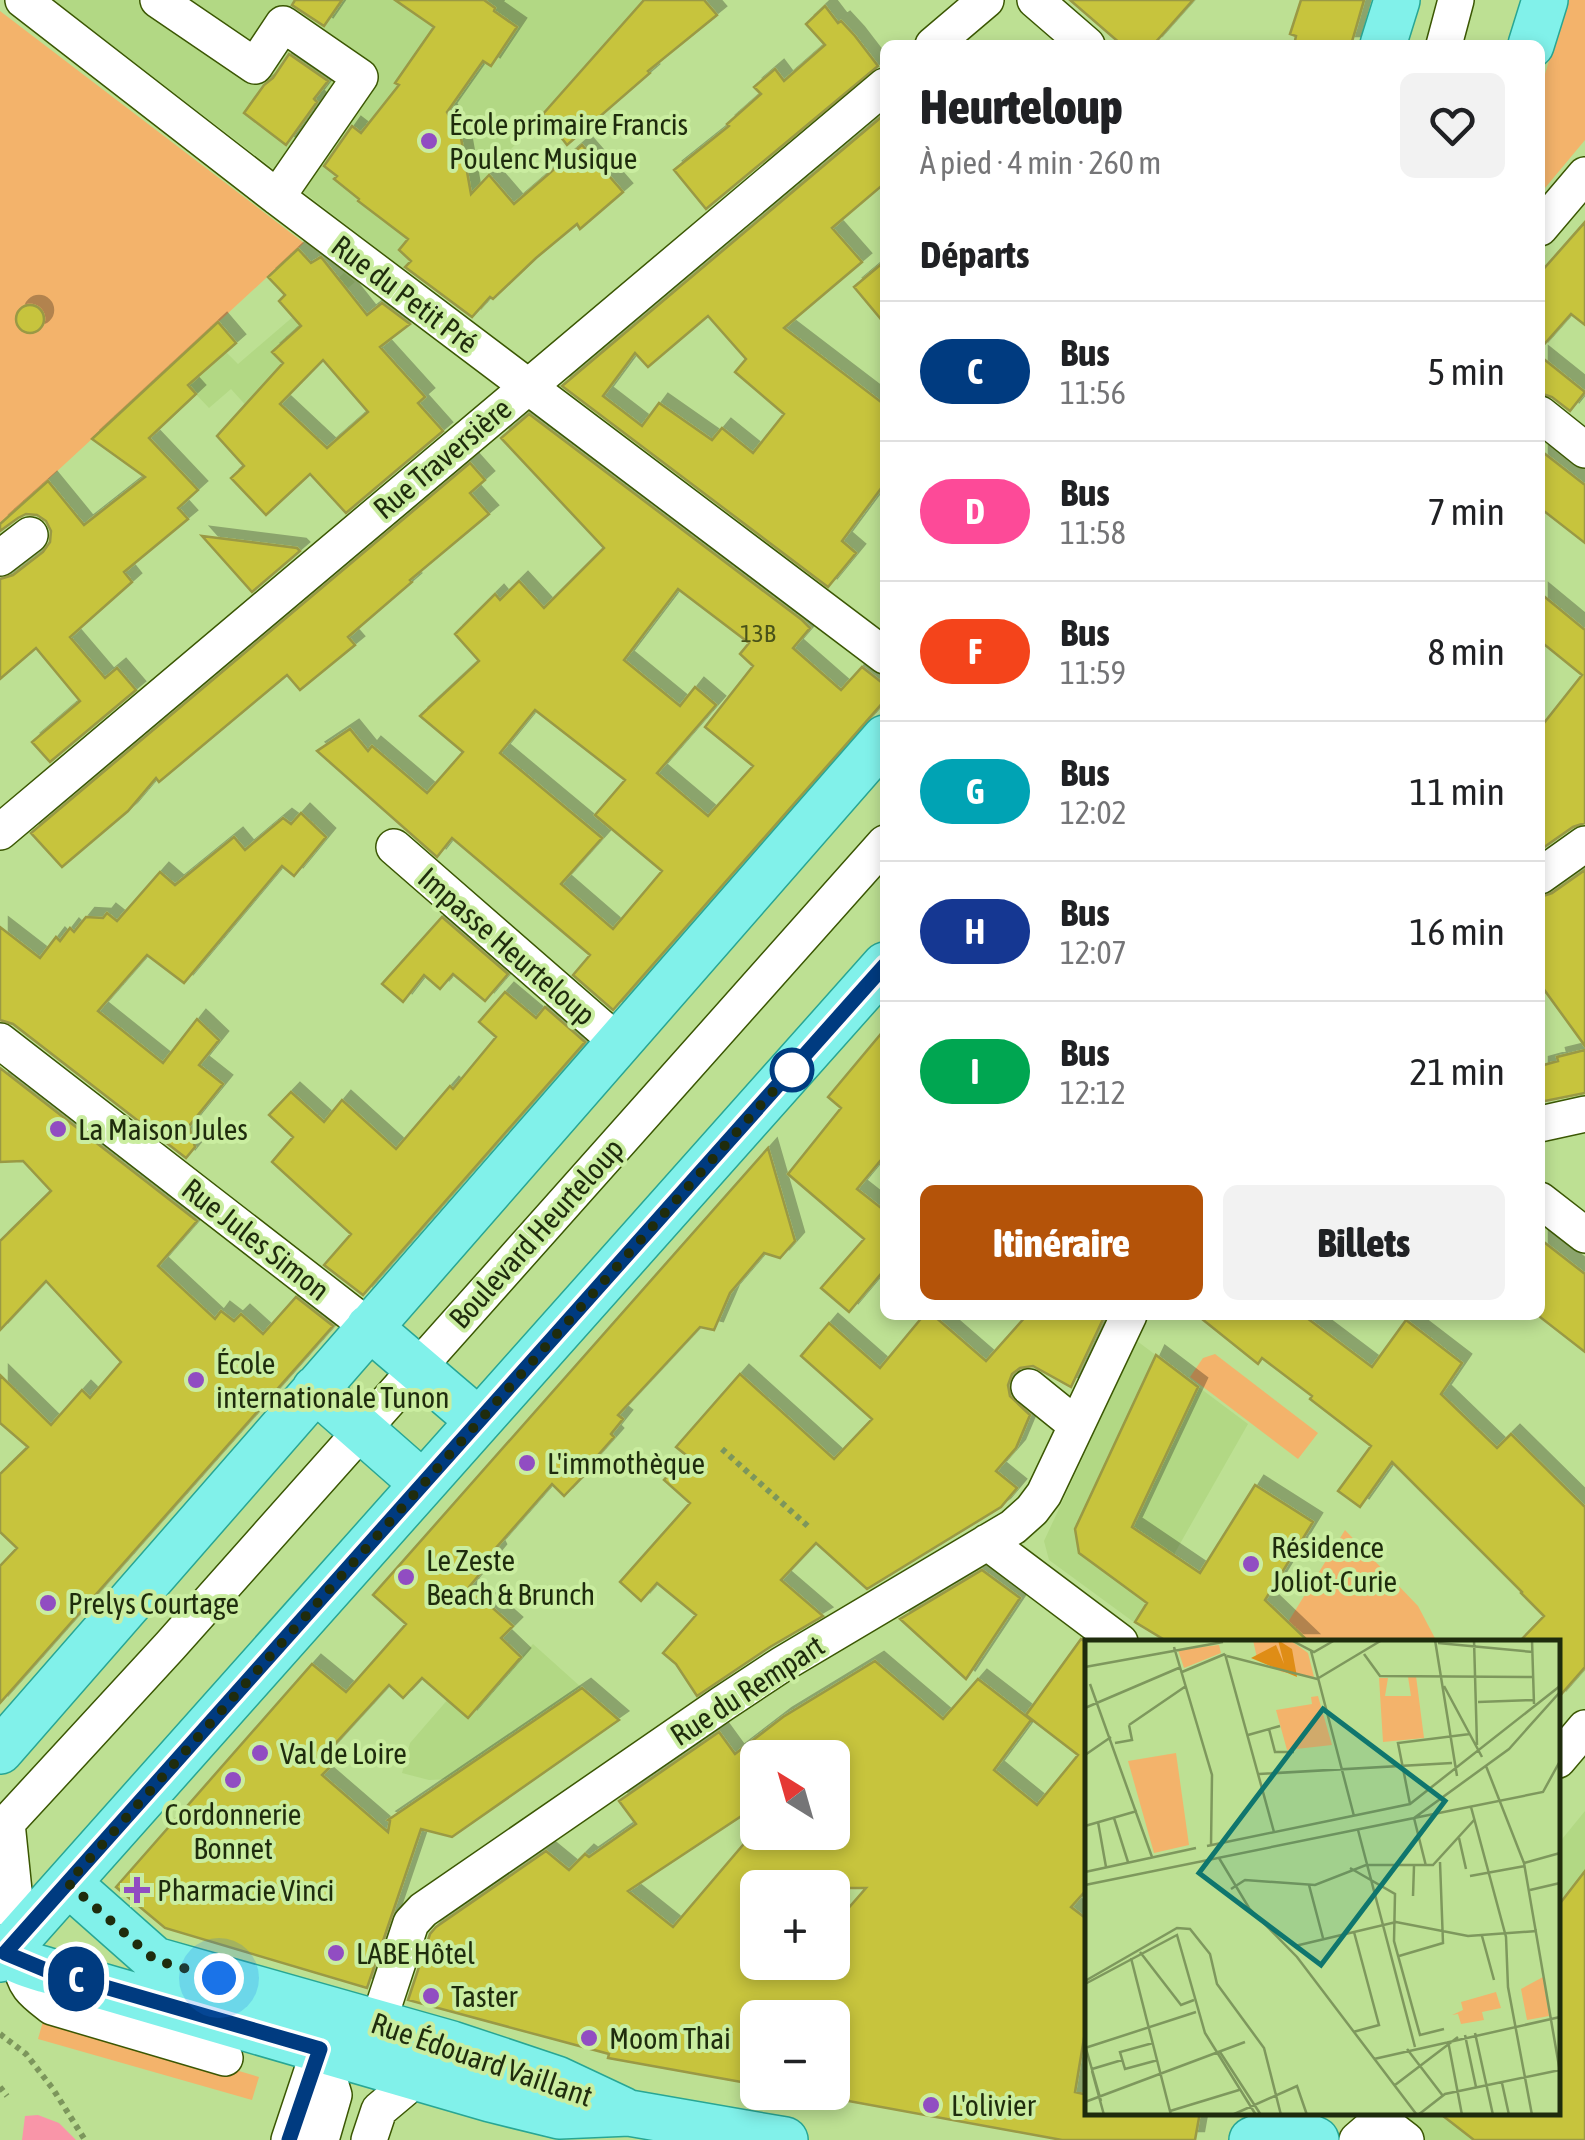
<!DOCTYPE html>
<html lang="fr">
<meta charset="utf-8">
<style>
body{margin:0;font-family:"Asap Condensed",sans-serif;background:#f2f2f2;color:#202124;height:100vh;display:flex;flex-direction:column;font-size:38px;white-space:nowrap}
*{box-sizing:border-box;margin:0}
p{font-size:32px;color:#757577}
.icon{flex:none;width:55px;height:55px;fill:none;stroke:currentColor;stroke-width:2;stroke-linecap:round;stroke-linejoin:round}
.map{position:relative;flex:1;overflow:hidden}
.side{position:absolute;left:880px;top:40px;width:665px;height:1280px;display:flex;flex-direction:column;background:#fff;border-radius:15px;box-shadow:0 5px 15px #0003}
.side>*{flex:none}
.badge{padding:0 20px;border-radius:32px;font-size:35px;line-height:65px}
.needle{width:65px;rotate:323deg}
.fabs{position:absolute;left:740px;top:1740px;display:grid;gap:20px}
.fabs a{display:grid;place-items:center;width:110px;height:110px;border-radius:15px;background:#fff;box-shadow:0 5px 15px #0003;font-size:50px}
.you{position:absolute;width:50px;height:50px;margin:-25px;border:8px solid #fff;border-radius:50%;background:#1a73e8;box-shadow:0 0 0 15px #1a73e833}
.map>.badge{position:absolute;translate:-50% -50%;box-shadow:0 0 0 5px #fff}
h2{padding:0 40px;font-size:38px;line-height:90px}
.round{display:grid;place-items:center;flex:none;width:105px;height:105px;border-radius:15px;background:#f2f2f2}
.overview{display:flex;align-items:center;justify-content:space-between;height:170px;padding:0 40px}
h1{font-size:48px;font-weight:800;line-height:75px}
.button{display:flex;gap:20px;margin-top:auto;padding:20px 40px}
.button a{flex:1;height:115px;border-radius:15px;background:#b45309;color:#fff;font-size:40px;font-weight:800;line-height:115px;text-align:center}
.button a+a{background:#f2f2f2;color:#202124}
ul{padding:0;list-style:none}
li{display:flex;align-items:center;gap:30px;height:140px;padding:0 40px;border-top:2px solid #e0e0e0}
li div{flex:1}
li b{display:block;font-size:38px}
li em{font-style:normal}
li .badge{min-width:110px;font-weight:700;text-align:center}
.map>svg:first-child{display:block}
.built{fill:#b2d884}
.green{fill:#f3b36b}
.water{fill:#f995a8}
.building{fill:#c7c43d;stroke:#9a9944;stroke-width:2.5;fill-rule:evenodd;filter:url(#shadow)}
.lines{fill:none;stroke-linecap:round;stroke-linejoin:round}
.minor-casing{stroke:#3b5703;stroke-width:38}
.major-casing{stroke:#28a694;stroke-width:48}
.path{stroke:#7c965c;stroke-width:6;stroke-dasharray:5 5;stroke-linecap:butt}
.minor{stroke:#fff;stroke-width:35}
.major{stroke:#81f1ea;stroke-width:45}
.line-casing{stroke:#fff;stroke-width:22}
.line{stroke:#003b80;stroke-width:15}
.walk{stroke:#1f2c0d;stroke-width:10;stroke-dasharray:0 18}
.poi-dot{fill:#914dc2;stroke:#caeda0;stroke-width:4}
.stop-dot{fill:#fff;stroke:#003b80;stroke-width:5}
.labels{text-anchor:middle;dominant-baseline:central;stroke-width:8;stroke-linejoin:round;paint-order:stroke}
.number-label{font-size:25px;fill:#495219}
.poi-label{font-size:30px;fill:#1f2c0d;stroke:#caeda0;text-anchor:start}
.street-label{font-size:30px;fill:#1f2c0d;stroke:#caeda0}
.inset-road{fill:none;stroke:#7e985d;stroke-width:2.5}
.view{fill:#0f766e;fill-opacity:0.15;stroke:#0f766e;stroke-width:5}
.inset-edge{fill:none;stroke:#1f2c0d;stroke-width:5}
</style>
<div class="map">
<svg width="1585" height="2140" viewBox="0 0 1585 2140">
<defs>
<filter id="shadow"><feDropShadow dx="9" dy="-9" stdDeviation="0" flood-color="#0004"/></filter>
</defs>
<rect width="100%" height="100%" fill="#bde093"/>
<path class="built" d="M 53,0 L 644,0 L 404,269 Z
M 344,273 L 355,282 L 272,352 L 301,382 L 262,423 L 231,389 L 209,408 L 170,367 L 207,333 L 238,364 Z
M 1137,1341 L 1248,1424 L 1135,1623 L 1049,1560 L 1044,1541 Z
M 501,1638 L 521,1657 L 533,1644 L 582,1688 L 449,1779 L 429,1780 L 402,1773 L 410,1743 Z
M 1585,1811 L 1585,2140 L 1365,2140 L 1363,2113 L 1558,2112 L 1558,1844 Z"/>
<path class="green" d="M 1567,0 L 1585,0 L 1585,140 L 1540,194 L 1540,91 Z
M 0,11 L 304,243 L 0,524 Z
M 1215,1354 L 1318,1433 L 1298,1459 L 1190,1377 L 1203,1358 Z
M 1345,1530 L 1418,1606 L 1437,1642 L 1309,1642 L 1288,1622 Z
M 45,2014 L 259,2077 L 252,2100 L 38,2039 Z"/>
<path class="water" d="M 38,2115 L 59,2123 L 76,2140 L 22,2140 L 25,2116 Z"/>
<path class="building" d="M 295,0 L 342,0 L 324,26 L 292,5 Z
M 395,0 L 484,0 L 495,8 L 494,11 L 517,27 L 491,66 L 483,61 L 447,112 L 461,138 L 471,194 L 489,175 L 514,204 L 582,145 L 623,192 L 580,229 L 577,224 L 536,258 L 493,299 L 490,297 L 472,317 L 405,267 L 411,261 L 399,250 L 408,239 L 358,201 L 359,199 L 334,179 L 337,176 L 324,166 L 352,126 L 361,133 L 399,85 L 395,83 L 434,27 Z
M 644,0 L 704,0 L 717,15 L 648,71 L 650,73 L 567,145 L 543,114 Z
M 1070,0 L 1193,0 L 1153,45 L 1122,45 Z
M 1301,0 L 1364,0 L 1351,45 L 1294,45 L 1296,36 L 1290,34 Z
M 825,6 L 838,23 L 841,21 L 855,36 L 878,66 L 706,209 L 674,170 L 729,126 L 727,124 L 761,94 L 754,87 L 775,69 L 784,81 L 825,45 L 806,24 Z
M 289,54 L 328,81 L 314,99 L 317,102 L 286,145 L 244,113 L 264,85 L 273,78 Z
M 885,114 L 885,183 L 832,228 L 862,262 L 784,328 L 885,405 L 885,483 L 842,541 L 856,553 L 828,587 L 562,386 ZM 708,316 L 746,359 L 735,372 L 784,414 L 753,453 L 722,428 L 712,440 L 659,403 L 642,426 L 603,396 L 635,353 L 648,367 Z
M 1585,222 L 1585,325 L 1571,314 L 1540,349 L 1540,273 Z
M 298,249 L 311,263 L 321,257 L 367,315 L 382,303 L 410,324 L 380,347 L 425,397 L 418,403 L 443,431 L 346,513 L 310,474 L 266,515 L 231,478 L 244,466 L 217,436 L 283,363 L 272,352 L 301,326 L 279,301 L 285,295 L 268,277 ZM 323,360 L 368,412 L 327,448 L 280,404 Z
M 885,261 L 885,324 L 854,287 Z
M16 319a14 14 0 1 1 28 0a14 14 0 1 1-28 0Z
M 218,322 L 236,343 L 188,385 L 196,394 L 149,438 L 198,490 L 178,508 L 188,519 L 124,572 L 132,582 L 70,637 L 105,678 L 117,668 L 136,690 L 50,762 L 32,742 L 80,701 L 36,648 L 0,679 L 0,579 L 13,575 L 43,552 L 50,542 L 51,531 L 46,521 L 37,515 L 26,514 L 18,518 L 0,531 L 0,524 L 48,481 L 84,525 L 145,477 L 92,439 Z
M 1540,356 L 1585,392 L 1570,411 L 1552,397 L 1540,393 Z
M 529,414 L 802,620 L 810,628 L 793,648 L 841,690 L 862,667 L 885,685 L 885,700 L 613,1010 L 573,975 L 590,955 L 452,838 L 437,857 L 317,751 L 350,729 L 368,751 L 372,746 L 427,793 L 463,752 L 420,716 L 479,661 L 455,634 L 495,594 L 500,600 L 519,581 L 544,608 L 604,548 L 501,438 ZM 678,589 L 749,643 L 740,654 L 753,666 L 705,727 L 753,766 L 708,816 L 657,773 L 716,705 L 695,687 L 680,706 L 624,660 ZM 535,710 L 625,780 L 595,815 L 662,871 L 613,929 L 561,884 L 602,838 L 500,753 Z
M 1540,450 L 1585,485 L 1585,543 L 1540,508 Z
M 470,463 L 485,480 L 470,493 L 489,514 L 410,580 L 412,582 L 348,637 L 355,645 L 300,690 L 287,675 L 159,782 L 156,778 L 128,811 L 62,867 L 31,833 Z
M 202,536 L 297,548 L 300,551 L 252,592 Z
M 1540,593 L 1585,630 L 1585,823 L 1573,827 L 1540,850 L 1540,728 L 1582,675 L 1540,641 Z
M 301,813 L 326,837 L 294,876 L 282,866 L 184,983 L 147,955 L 98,1011 L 163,1063 L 197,1019 L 219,1040 L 199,1065 L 223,1084 L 189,1126 L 195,1147 L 186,1158 L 13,1024 L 0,1020 L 0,927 L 40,958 L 56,937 L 60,941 L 70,928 L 74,932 L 86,917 L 103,918 L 107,913 L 117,921 L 160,872 L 175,885 L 234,837 L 245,850 L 283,818 L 291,824 Z
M 1585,870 L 1585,1046 L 1540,984 L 1540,897 L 1552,893 Z
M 442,917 L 508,974 L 485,1001 L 453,974 L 440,989 L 424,975 L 403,1002 L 382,984 Z
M 505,992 L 536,1018 L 545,1007 L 585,1042 L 363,1295 L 324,1265 L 351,1234 L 272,1162 L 293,1137 L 269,1115 L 291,1092 L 324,1122 L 342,1100 L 396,1149 L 450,1086 L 453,1089 L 496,1037 L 479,1022 Z
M 885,1029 L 885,1155 L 857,1189 L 885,1211 L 885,1269 L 849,1312 L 821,1288 L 864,1239 L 788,1174 L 841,1108 L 828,1097 Z
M 1585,1050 L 1585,1093 L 1540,1102 L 1540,1066 L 1558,1061 L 1557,1057 Z
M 0,1068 L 197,1221 L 158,1266 L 215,1319 L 221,1311 L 234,1321 L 241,1314 L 263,1334 L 296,1297 L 333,1326 L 0,1703 L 0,1566 L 17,1548 L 0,1532 L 0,1474 L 28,1447 L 0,1423 L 0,1375 L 51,1425 L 82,1390 L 90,1398 L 121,1362 L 46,1281 L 0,1330 L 0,1241 L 51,1191 L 23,1161 L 0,1162 Z
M 768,1148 L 795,1241 L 780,1258 L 764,1253 L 730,1293 L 714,1330 L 700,1327 L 618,1415 L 623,1419 L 611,1434 L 614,1437 L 585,1470 L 587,1472 L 564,1496 L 552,1484 L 495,1549 L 497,1553 L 469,1587 L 513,1626 L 501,1638 L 521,1657 L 468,1718 L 422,1678 L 403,1698 L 389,1685 L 325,1755 L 334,1763 L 322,1775 L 388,1832 L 390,1821 L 388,1820 L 582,1688 L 619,1720 L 452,1837 L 421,1829 L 367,1988 L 165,1928 L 116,1887 L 312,1664 L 346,1692 L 406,1624 L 373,1595 Z
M 1540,1239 L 1585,1274 L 1585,1352 L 1540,1317 Z
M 924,1315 L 933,1315 L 986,1361 L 1027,1315 L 1105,1315 L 1071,1387 L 1033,1366 L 1020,1368 L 1012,1374 L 1008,1385 L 1010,1396 L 1030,1415 L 1016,1448 L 996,1471 L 1017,1488 L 1001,1507 L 867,1589 L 816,1543 L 781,1580 L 823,1616 L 770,1647 L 697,1696 L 676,1664 L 663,1653 L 696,1615 L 657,1583 L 641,1601 L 620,1582 L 690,1503 L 664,1480 L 686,1455 L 676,1447 L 740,1374 L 834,1459 L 872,1419 L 801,1356 L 829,1323 L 880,1368 Z
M 1197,1315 L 1303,1315 L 1372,1367 L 1406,1320 L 1462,1363 L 1441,1394 L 1497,1448 L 1511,1434 L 1585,1507 L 1585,1667 L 1558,1698 L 1558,1642 L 1519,1642 L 1544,1616 L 1521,1593 L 1522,1592 L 1392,1462 L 1360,1507 L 1338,1491 L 1371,1446 L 1310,1399 L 1312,1396 L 1262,1358 L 1258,1364 Z
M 1156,1355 L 1198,1387 L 1132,1527 L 1200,1573 L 1255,1485 L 1313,1522 L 1265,1600 L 1309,1642 L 1168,1642 L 1135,1622 L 1147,1603 L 1079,1553 L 1075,1529 Z
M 982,1570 L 1020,1598 L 966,1679 L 900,1619 Z
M 1081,1639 L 1088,1644 L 1088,1888 L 1071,1907 L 1088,1920 L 1088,2014 L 1075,2092 L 1088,2095 L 1088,2112 L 1200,2112 L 1195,2140 L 1062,2140 L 832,2098 L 832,2018 L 758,2018 L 758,2085 L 608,2058 L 609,2054 L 408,2000 L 430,1934 L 436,1927 L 546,1851 L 569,1870 L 585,1854 L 589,1857 L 636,1824 L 619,1801 L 719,1732 L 735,1754 L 783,1717 L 875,1661 L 943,1719 L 978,1679 L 1031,1720 L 994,1770 L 1037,1805 L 1078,1755 L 1026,1715 ZM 758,1758 L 832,1758 L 832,1832 L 754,1832 L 673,1927 L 628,1891 L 758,1805 ZM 758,1888 L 866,1888 L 832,1927 L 832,1962 L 758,1962 Z
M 1585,1871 L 1585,2140 L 1474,2140 L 1438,2112 L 1558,2112 L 1558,1906 Z"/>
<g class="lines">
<defs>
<path id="minor" d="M 23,0 L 277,197 L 885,656
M 158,0 L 255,66 L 283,24 L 360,77 L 277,197
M 1035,0 L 1087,45
M 933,45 L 986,0
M 1444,45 L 1456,0
M 1540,228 L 1585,175
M 1540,414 L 1585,450
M 0,558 L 30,535
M 0,832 L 885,86
M 394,847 L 620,1044
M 1540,876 L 1585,844
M 0,1041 L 369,1327
M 1540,1124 L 1585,1114
M 1540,1200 L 1585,1235
M 1029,1387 L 1076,1425
M 987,1542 L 1120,1642
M 1558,1760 L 1585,1728
M 0,1907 L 14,1891 L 7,1823 L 170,1646 L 885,843
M 21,1962 C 23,1986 34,1993 52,2007 L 225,2058
M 370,2047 L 411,1923 L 423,1910 L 722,1704 L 781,1665 L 1013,1527 L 1032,1510 L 1044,1494 L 1129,1315
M 320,2049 L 334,2095 L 321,2140
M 289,2140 L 327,2026
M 369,2140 L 379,2110 L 404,2089
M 1357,2140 L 1380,2120 L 1406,2140"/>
<path id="major" d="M 1383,45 L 1397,0
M 1531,45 L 1545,0
M 369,1327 L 479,1421
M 315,1389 L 423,1484
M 0,1751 L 885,738
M 68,1883 L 155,1960 L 452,2044 L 557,2079 L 623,2110
M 0,1947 C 11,1960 29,1965 46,1970 L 490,2099 L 559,2116 L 629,2113 L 785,2140
M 0,1959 L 885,965
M 1252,2140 C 1274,2129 1294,2128 1316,2140"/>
</defs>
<use href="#minor" class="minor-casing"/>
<use href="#major" class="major-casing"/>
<path class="path" d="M 722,1449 L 811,1529
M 0,2034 L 26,2054 L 53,2089 L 85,2140
M 0,2087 L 7,2096"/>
<use href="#minor" class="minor"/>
<use href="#major" class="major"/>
</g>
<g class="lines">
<defs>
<path id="line" d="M 289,2140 L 320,2049 L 46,1970 L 5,1953 L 885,965"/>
</defs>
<use href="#line" class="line-casing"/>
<use href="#line" class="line"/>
<path class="walk" d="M 219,1978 L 155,1960 L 68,1883 L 792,1070"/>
</g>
<g class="poi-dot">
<circle cx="429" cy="141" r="10"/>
<circle cx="58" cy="1129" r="10"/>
<circle cx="196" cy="1380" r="10"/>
<circle cx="527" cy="1463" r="10"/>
<circle cx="1251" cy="1564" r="10"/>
<circle cx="406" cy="1577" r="10"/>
<circle cx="48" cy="1603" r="10"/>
<circle cx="260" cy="1753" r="10"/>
<circle cx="233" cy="1780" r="10"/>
<path d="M132 1875h10v10h10v10h-10v10h-10v-10h-10v-10h10z"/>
<circle cx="336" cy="1953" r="10"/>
<circle cx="431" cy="1996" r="10"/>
<circle cx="589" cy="2038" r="10"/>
<circle cx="931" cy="2105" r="10"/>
</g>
<circle class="stop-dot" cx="792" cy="1070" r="20"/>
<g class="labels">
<g class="number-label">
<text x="758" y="633">13B</text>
</g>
<g class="poi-label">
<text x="449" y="124">École primaire Francis<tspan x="449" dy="34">Poulenc Musique</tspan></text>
<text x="78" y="1129">La Maison Jules</text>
<text x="216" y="1363">École<tspan x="216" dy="34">internationale Tunon</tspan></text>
<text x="547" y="1463">L'immothèque</text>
<text x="1271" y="1547">Résidence<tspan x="1271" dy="34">Joliot-Curie</tspan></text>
<text x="426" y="1560">Le Zeste<tspan x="426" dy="34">Beach &amp; Brunch</tspan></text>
<text x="68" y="1603">Prelys Courtage</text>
<text x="280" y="1753">Val de Loire</text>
<text x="233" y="1814" text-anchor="middle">Cordonnerie<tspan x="233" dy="34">Bonnet</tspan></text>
<text x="157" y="1890">Pharmacie Vinci</text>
<text x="356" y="1953">LABE Hôtel</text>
<text x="451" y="1996">Taster</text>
<text x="609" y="2038">Moom Thai</text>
<text x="951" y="2105">L'olivier</text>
</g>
<g class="street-label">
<text transform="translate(405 294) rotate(37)">Rue du Petit Pré</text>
<text transform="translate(442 458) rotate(-40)">Rue Traversière</text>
<text transform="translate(507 946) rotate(41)">Impasse Heurteloup</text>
<text transform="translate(536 1233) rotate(-48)">Boulevard Heurteloup</text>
<text transform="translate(256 1239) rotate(38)">Rue Jules Simon</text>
<text transform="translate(747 1690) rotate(-33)">Rue du Rempart</text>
<text transform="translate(482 2059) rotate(19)">Rue Édouard Vaillant</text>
</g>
</g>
<g transform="translate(1085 1640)">
<rect width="475" height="475" fill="#bde093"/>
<path d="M 168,0 L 205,0 L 223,13 L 229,37 L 197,32 L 172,18 ZM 134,5 L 136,13 L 99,28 L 93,10 ZM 331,36 L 339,98 L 298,102 L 294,38 L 303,38 L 300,56 L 326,56 L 323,37 ZM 233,56 L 247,105 L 202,110 L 191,70 L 227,64 L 226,57 ZM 91,113 L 104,205 L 69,213 L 43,121 ZM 458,337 L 464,376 L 442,380 L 436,349 ZM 411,352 L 416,368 L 397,372 L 399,380 L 376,384 L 373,374 L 367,375 L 378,370 L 376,362 Z" fill="#f3b36b"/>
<path d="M 193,0 L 207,9 L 212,37 L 166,18 L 191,5 L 199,24 Z" fill="#df8d16"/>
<path class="inset-road" d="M 206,0 L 229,12 L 250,0M 350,0 L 372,136M 389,0 L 392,105M 447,0 L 449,64M 353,3 L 448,12M 89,7 L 127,135 L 126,206M 226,11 L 269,176M 140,14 L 189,192M 279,14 L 295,36 L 448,37M 142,16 L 232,39 L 297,0M 0,27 L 138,2M 97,32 L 140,14M 5,44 L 67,217M 359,46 L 397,117M 393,62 L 449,60M 0,68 L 96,27M 44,85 L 101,46M 184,89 L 190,112 L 209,112M 163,95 L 195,86M 30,103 L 47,100 L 44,85M 0,115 L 26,97M 401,126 L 439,223 L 475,432M 174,134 L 367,123M 325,164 L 313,103 L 385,94M 386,167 L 421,297 L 423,347 L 447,475M 29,178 L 43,222M 13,182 L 21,227M 0,186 L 52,171M 273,190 L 330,407M 374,198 L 381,229M 122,206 L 325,164 L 475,46M 134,218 L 164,268 L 212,317 L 332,475M 439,223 L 475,213M 341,226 L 329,178 L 458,152 L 475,121M 265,228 L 310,254 L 309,301 L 335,395 L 359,389M 0,232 L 111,208M 385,236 L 440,226M 0,245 L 329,178 L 424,109 L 475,52M 224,245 L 238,298M 146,249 L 160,240 L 230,245 L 281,225 L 348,225 L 390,179M 445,250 L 475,243M 328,256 L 329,226M 397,296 L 409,340M 210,306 L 311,282 L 383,296 L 452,291M 55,312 L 96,365 L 109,360M 314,316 L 358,303 L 355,222M 46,318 L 86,475M 0,341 L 92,288 L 105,289 L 125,314 L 132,344 L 179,408 L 196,475M 0,344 L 92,295 L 120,393 L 171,475M 268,392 L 294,385 L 269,292M 390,393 L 408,475M 380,395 L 391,447M 363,401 L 377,475M 68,403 L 35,412 L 40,429 L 73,420M 0,405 L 16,461M 0,408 L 111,372M 322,409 L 358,456M 135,412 L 176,475M 289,419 L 475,377M 7,429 L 37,420M 7,431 L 19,475M 417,443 L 424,475M 310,445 L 373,397M 0,462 L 160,402M 85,471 L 154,450M 147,475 L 212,446 L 222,475M 333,475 L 360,454 L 475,430"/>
<path class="view" d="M 238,69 L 360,161 L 236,325 L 114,233 Z"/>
<rect width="475" height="475" class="inset-edge"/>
</g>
</svg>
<div class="fabs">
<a><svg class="needle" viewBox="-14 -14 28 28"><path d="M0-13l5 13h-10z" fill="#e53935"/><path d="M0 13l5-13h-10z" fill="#757577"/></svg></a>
<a>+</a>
<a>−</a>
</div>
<div class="you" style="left:219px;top:1978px"></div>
<b class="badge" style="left:76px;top:1979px;background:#003b80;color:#fff">C</b>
<section class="side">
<div class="overview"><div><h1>Heurteloup</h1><p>À pied · 4 min · 260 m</p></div><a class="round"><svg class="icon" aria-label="heart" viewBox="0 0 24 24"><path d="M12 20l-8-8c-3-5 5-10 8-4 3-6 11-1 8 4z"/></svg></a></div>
<h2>Départs</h2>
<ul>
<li><span class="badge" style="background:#003b80;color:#fff">C</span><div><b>Bus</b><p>11:56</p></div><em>5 min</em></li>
<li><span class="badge" style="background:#fd4a98;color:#fff">D</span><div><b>Bus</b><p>11:58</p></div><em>7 min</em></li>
<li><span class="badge" style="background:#f4441b;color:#fff">F</span><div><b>Bus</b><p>11:59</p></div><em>8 min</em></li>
<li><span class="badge" style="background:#00a3b4;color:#fff">G</span><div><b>Bus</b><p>12:02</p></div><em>11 min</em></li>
<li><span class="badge" style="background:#153792;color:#fff">H</span><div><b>Bus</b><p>12:07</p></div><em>16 min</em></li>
<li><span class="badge" style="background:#00a651;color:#fff">I</span><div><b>Bus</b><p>12:12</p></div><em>21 min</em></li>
</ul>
<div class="button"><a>Itinéraire</a><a>Billets</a></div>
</section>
</div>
